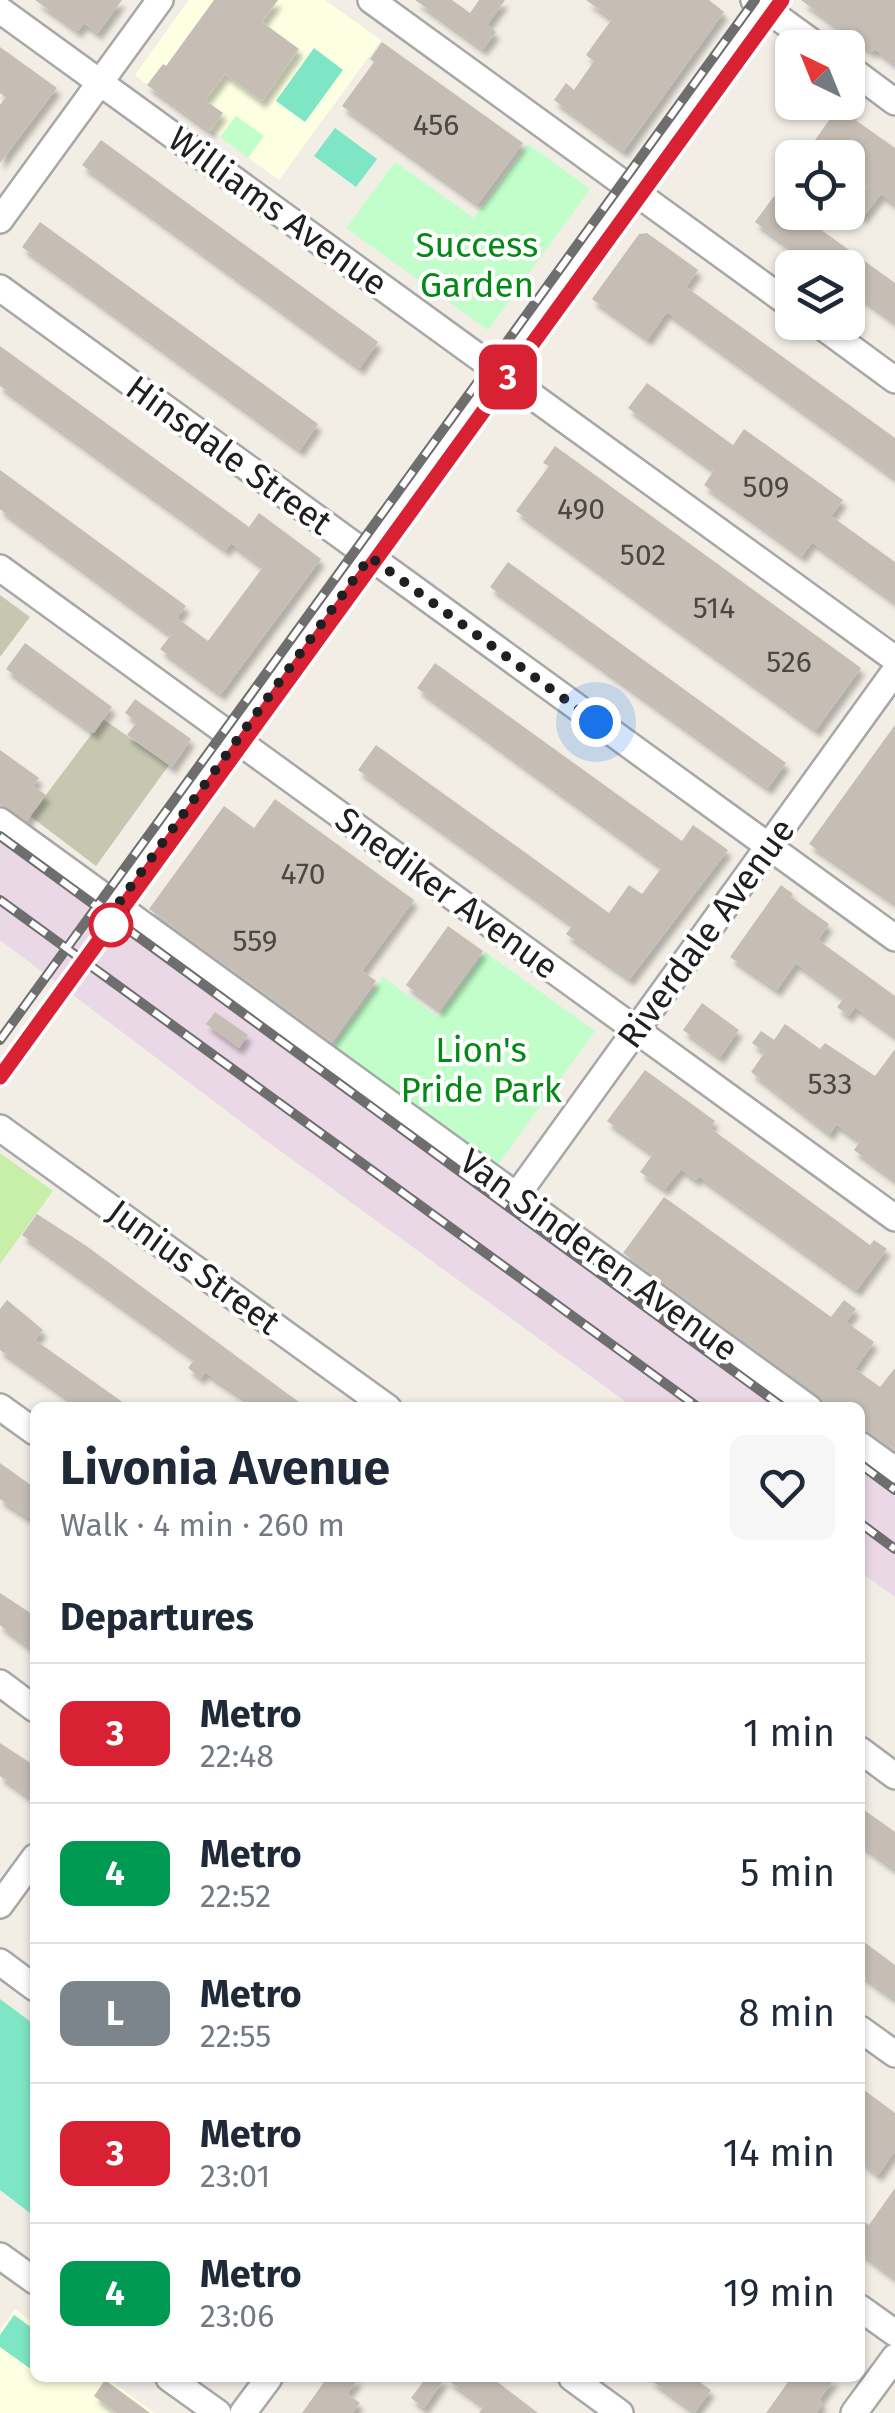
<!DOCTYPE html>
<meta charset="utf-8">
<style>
body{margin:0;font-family:"Fira Sans",sans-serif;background:#f6f6f7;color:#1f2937;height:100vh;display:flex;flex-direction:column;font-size:38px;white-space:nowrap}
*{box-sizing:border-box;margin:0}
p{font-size:32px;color:#747a83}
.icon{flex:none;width:55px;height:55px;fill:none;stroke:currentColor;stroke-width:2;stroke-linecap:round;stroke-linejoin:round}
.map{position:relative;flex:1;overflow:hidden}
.side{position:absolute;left:30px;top:1402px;width:835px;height:980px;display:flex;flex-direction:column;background:#fff;border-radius:15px;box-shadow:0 2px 8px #0004}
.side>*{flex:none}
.badge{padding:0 20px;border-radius:15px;font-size:35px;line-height:65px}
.needle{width:65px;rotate:317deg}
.controls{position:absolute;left:775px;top:30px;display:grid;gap:20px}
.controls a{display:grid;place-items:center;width:90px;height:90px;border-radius:15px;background:#fff;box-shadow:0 2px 8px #0004;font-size:50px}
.you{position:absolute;width:50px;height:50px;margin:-25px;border:8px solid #fff;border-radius:50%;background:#1a73e8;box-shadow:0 0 0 15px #1a73e833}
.map>.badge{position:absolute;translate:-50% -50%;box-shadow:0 0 0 5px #fff}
h2{padding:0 30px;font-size:38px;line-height:90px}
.round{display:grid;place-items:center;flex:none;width:105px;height:105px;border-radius:15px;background:#f6f6f7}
.summary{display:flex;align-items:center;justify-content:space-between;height:170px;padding:0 30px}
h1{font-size:48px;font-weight:700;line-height:75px}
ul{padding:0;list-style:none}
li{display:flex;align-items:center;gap:30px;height:140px;padding:0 30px;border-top:2px solid #e0e1e3}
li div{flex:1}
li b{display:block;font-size:38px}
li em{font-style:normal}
li .badge{min-width:110px;font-weight:700;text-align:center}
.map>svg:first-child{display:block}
.industrial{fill:#ebd8e6}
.education{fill:#fdffe2}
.construction{fill:#c6c7b1}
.grass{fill:#c7efa9}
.park{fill:#c1fec9}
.pitch{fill:#7ee6c4}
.building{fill:#c6beb5;filter:url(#shadow)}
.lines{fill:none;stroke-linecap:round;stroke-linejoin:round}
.minor-casing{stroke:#a7a7a7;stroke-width:30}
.minor{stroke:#fff;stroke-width:25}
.rail-casing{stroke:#6e6e6e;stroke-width:10}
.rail{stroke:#fff;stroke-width:6;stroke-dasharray:19;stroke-linecap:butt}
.line-casing{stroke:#fff;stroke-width:22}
.line{stroke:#d82233;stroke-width:15}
.walk{stroke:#202020;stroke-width:10;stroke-dasharray:0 18}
.stop-dot{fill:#fff;stroke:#d82233;stroke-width:5}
.labels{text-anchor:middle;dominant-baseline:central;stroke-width:8;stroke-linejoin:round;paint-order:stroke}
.number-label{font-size:30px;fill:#4a4845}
.street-label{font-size:35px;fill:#202020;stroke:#fff}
.park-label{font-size:35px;fill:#038a16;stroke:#fff}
</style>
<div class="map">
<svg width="895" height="2413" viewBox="0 0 895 2413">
<defs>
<filter id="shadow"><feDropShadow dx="4" dy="7" stdDeviation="2.5" flood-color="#0004"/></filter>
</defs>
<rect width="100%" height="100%" fill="#f2eee6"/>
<path class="industrial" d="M 0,834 L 329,1082 L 786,1407 L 633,1407 L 268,1142 L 0,940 Z
M 860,1460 L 895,1484 L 895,1597 L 860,1572 Z"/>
<path class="education" d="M 189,0 L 325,0 L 381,40 L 279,180 L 137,77 L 136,73 Z
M 15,2309 L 35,2324 L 35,2378 L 107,2378 L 155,2413 L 0,2413 L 0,2330 Z"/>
<path class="construction" d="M 0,595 L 30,617 L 0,657 Z
M 103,719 L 169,765 L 96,866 L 30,816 Z"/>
<path class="grass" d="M 0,1153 L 53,1191 L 0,1264 Z"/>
<path class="park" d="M 236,116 L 264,136 L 248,158 L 220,137 Z
M 528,144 L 590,189 L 488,330 L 346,228 L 395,162 L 474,218 Z
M 485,952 L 595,1031 L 497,1166 L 332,1047 L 383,977 L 438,1017 Z"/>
<path class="pitch" d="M 314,48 L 343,70 L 305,122 L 276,101 Z
M 335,128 L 377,159 L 356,187 L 314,156 Z
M 0,1999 L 35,2025 L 35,2217 L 0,2190 Z
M 14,2315 L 35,2330 L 35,2372 L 0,2347 L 0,2335 Z"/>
<path class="building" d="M 35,0 L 122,0 L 98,33 L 84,23 L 78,31 Z
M 214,0 L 278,0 L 262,22 L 299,49 L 262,101 L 225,74 L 205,100 L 223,113 L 210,131 L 147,85 L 163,64 L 166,66 Z
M 415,0 L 452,0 L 470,13 L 479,0 L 505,0 L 487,25 L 496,32 L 483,49 Z
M 586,0 L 709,0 L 724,12 L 624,151 L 554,100 L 566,83 L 574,90 L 594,61 L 586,55 L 612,19 Z
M 801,0 L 895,0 L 895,64 L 875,49 L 872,52 Z
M 382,42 L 523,143 L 478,204 L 342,106 L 374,62 L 370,59 Z
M 0,47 L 57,88 L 0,163 L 0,105 L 6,97 L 0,93 Z
M 842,102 L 854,109 L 850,115 L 854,119 L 895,148 L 895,204 L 881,194 L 863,217 L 851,208 L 868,185 L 850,172 L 861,158 L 825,158 L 810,147 Z
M 101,140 L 378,342 L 360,368 L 82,165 Z
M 774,196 L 895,283 L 895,322 L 848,288 L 848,268 L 818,268 L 755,222 Z
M 40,222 L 318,424 L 300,450 L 22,247 Z
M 647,233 L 698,270 L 686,287 L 895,438 L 895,478 L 667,312 L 648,339 L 592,299 L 639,234 Z
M 0,346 L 249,527 L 259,513 L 321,559 L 221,694 L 160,649 L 171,635 L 0,509 L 0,470 L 186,606 L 177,618 L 208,641 L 263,567 L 231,543 L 226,550 L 0,386 Z
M 647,383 L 733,445 L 744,429 L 843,500 L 831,516 L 895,562 L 895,602 L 812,542 L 802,556 L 704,485 L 714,470 L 628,408 Z
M 555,446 L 861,668 L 816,730 L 516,511 L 549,466 L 543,463 Z
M 508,562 L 786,763 L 768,788 L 490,587 Z
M 25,643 L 112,707 L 94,733 L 6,669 Z
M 435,663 L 682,841 L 693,825 L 728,850 L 630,979 L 566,934 L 573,925 L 358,770 L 376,745 L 609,913 L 629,885 L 642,894 L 662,867 L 417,688 Z
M 135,699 L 191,739 L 172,767 L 127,735 L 137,722 L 125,713 Z
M 895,725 L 895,903 L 809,844 Z
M 0,750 L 39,778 L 33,786 L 46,795 L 27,821 L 0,805 Z
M 275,799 L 414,900 L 362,971 L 376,981 L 332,1042 L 149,909 L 224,806 L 254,828 Z
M 781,885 L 793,894 L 791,897 L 829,924 L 818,940 L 895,996 L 895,1036 L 855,1007 L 849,1016 L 837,1007 L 844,998 L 796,963 L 777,990 L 730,957 Z
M 448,926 L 483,951 L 440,1010 L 406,985 Z
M 702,1003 L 739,1030 L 720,1057 L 683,1030 Z
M 215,1012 L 248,1035 L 239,1048 L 206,1024 Z
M 785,1024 L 820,1049 L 825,1043 L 875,1076 L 895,1049 L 895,1180 L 854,1150 L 860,1141 L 836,1124 L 830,1134 L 751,1072 L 765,1052 L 752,1043 L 761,1031 L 774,1040 Z
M 645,1070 L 715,1121 L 710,1128 L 870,1245 L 874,1240 L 887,1249 L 857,1290 L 699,1176 L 696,1180 L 681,1169 L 665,1189 L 640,1172 L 653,1154 L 607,1121 Z
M 664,1197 L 831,1317 L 844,1300 L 856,1309 L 846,1322 L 874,1342 L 855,1369 L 880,1387 L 895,1368 L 895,1450 L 860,1426 L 860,1408 L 834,1408 L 623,1253 Z
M 37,1214 L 85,1245 L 307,1408 L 258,1408 L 205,1372 L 201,1378 L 188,1368 L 195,1359 L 22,1235 Z
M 7,1300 L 43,1330 L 35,1340 L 131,1408 L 82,1408 L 0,1350 L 0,1309 Z
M 0,1463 L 35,1488 L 35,1522 L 0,1499 Z
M 0,1593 L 35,1616 L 35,1651 L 0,1625 Z
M 0,1743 L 35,1766 L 35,1801 L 0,1776 Z
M 860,1807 L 895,1832 L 895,1869 L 860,1844 Z
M 860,1939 L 895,1965 L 895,1999 L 860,1974 Z
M 860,2087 L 895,2113 L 895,2151 L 878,2175 L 860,2160 Z
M 895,2188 L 895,2278 L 860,2252 L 860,2219 L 869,2225 Z
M 327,2378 L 359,2378 L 347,2394 L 360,2403 L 352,2413 L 302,2413 Z
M 426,2378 L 492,2378 L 538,2413 L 479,2413 L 484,2406 L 445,2378 L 424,2408 L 411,2398 Z
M 648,2378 L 694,2378 L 711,2390 L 695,2412 Z
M 791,2378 L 835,2378 L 819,2400 L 823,2403 L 816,2413 L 766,2413 Z
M 105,2380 L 150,2413 L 117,2413 L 94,2396 Z"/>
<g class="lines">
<defs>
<path id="minor" d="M 371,0 L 792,306
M 754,0 L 820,48
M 0,10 L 895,659
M 848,67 L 895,102
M 0,220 L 160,0
M 0,288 L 895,938
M 816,322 L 895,380
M 0,568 L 895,1218
M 0,821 L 809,1408
M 118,905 L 775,0
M 0,1128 L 388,1408
M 517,1195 L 895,671
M 0,1407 L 35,1432
M 860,1445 L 895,1470
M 0,1683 L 35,1709
M 860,1750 L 895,1776
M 0,1905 L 35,1857
M 0,1962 L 35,1988
M 860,2029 L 895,2054
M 0,2256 L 35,2281
M 860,2308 L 895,2333
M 169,2378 L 218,2413
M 572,2378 L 620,2413
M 243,2413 L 269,2378
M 854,2413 L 895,2357"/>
</defs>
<use href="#minor" class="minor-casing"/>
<use href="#minor" class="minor"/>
<defs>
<path id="rail" d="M 0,836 L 784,1408
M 0,900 L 699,1408
M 0,1040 L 755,0
M 0,1077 L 782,0
M 860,1464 L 895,1490
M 860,1523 L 895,1549"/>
</defs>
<use href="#rail" class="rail-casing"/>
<use href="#rail" class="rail"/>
</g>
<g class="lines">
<defs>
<path id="line" d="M 0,1077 L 782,0"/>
</defs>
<use href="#line" class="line-casing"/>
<use href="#line" class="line"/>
<path class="walk" d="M 111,925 L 127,912 L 118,904 L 370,557 L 596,722"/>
</g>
<circle class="stop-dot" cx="111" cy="925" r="20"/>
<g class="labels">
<g class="number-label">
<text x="436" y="125">456</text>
<text x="766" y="487">509</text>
<text x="581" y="509">490</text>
<text x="643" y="555">502</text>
<text x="714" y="608">514</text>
<text x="789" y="662">526</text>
<text x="303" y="874">470</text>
<text x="255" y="941">559</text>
<text x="830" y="1084">533</text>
</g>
<g class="street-label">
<text transform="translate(278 211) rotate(36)">Williams Avenue</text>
<text transform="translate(229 455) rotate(36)">Hinsdale Street</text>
<text transform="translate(447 893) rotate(36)">Snediker Avenue</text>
<text transform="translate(706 933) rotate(-54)">Riverdale Avenue</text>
<text transform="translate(599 1255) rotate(36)">Van Sinderen Avenue</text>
<text transform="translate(194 1267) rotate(36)">Junius Street</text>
</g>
<g class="park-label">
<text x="477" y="245">Success<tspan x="477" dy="40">Garden</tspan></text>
<text x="481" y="1050">Lion's<tspan x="481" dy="40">Pride Park</tspan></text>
</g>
</g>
</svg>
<div class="controls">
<a><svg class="needle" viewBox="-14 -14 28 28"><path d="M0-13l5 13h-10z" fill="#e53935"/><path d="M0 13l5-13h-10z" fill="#747a83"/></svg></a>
<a><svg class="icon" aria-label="locate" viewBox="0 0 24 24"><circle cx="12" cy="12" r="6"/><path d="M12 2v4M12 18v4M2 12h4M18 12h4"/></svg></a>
<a><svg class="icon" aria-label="layers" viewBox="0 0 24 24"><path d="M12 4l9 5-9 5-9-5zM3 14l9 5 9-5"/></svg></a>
</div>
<div class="you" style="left:596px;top:722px"></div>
<b class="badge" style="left:508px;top:377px;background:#d82233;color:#fff">3</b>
<section class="side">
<div class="summary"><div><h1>Livonia Avenue</h1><p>Walk · 4 min · 260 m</p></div><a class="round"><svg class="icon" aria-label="heart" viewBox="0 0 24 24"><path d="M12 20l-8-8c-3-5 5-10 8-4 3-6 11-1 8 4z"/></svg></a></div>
<h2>Departures</h2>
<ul>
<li><span class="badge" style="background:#d82233;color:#fff">3</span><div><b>Metro</b><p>22:48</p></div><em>1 min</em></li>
<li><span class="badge" style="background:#009952;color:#fff">4</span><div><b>Metro</b><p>22:52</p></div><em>5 min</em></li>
<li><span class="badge" style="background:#7c858c;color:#fff">L</span><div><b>Metro</b><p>22:55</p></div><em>8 min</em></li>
<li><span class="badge" style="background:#d82233;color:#fff">3</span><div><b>Metro</b><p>23:01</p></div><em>14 min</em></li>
<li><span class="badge" style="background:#009952;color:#fff">4</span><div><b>Metro</b><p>23:06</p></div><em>19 min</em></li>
</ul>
</section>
</div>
